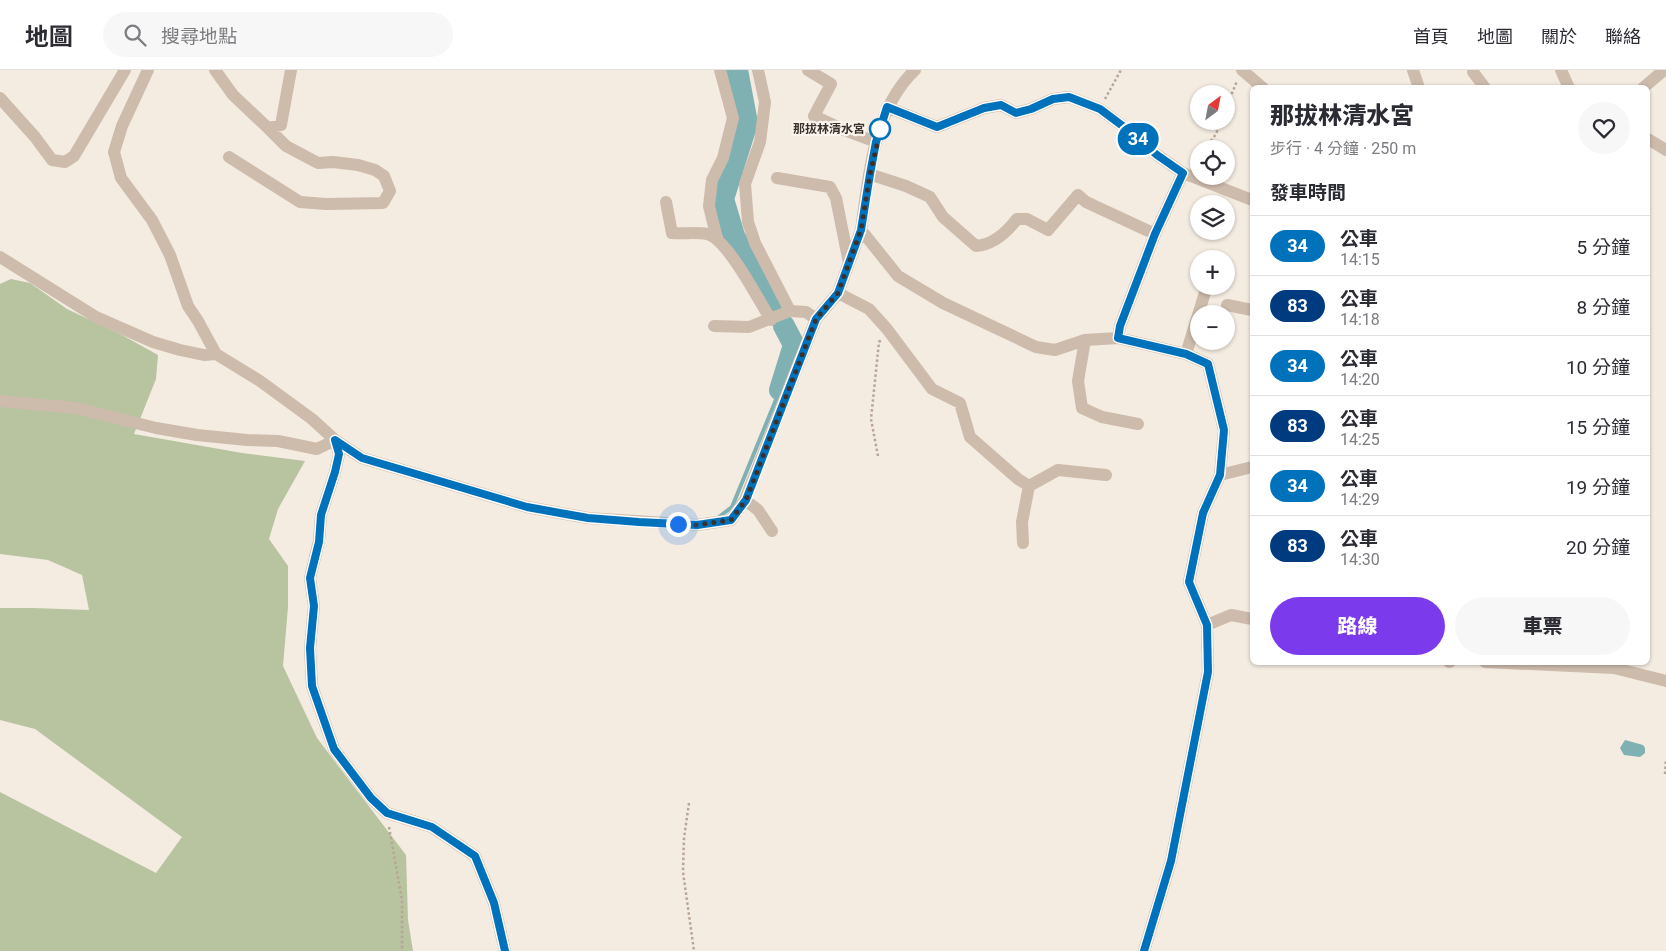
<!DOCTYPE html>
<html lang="zh-TW">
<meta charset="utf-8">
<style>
body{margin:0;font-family:Roboto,"Noto Sans TC",sans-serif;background:#f7f7f7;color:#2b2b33;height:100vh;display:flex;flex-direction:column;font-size:19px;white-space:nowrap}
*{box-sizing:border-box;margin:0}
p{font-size:16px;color:#7c7c81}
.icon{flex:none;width:28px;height:28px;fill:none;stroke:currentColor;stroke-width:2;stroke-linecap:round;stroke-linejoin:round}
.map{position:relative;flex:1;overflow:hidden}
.side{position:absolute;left:1250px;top:15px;width:400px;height:580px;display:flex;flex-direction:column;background:#fff;border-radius:8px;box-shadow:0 1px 4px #0004}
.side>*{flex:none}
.badge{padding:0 10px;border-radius:16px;font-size:18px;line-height:32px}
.needle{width:32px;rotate:32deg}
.buttons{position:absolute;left:1190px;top:15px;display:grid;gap:10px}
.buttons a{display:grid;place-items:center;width:45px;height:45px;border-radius:50%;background:#fff;box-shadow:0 1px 4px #0004;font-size:25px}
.you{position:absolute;width:25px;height:25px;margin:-12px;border:4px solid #fff;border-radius:50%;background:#1a73e8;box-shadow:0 0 0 8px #1a73e833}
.map>.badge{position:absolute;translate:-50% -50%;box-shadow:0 0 0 2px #fff}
h2{padding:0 20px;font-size:19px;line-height:45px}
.round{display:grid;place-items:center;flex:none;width:52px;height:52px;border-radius:26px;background:#f7f7f7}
.summary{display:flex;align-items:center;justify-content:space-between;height:85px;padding:0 20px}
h1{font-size:24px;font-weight:800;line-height:38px}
.primary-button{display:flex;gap:10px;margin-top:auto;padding:10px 20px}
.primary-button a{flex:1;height:58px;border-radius:30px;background:#7c3aed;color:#fff;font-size:20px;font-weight:800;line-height:58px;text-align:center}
.primary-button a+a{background:#f7f7f7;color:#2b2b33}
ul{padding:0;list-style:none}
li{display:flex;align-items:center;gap:15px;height:60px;padding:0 20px;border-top:1px solid #e1e1e2}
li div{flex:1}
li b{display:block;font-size:19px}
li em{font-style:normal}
li .badge{min-width:55px;font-weight:700;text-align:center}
header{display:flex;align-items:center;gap:30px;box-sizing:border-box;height:70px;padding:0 25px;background:#fff;border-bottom:1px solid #e1e1e2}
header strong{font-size:24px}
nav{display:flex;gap:28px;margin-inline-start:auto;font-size:18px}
.search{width:350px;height:45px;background:#f7f7f7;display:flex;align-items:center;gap:12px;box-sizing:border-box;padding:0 18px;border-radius:28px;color:#7c7c81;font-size:19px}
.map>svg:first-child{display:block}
.green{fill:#b8c4a0}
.water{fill:#7fb0b2}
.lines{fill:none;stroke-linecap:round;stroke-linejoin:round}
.stream{stroke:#7fb0b2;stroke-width:4}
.river{stroke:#7fb0b2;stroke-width:22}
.path{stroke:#b9a596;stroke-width:2.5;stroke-dasharray:2.5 2.5;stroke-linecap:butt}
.minor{stroke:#cdbbac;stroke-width:12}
.line-casing{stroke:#fff;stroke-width:11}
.line{stroke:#0072bc;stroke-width:8}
.walk{stroke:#3b302b;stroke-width:5;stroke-dasharray:0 9}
.stop-dot{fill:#fff;stroke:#0072bc;stroke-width:2.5}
.labels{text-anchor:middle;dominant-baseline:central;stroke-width:4.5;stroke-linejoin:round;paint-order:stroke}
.stop-label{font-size:12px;font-weight:bold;fill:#3b302b;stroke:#fbf5ee;text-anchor:end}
</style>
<header>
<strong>地圖</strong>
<div class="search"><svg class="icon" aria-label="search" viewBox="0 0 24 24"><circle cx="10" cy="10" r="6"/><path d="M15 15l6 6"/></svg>搜尋地點</div>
<nav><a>首頁</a><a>地圖</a><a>關於</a><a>聯絡</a></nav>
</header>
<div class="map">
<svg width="1666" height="881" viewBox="0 0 1666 881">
<rect width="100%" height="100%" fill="#f4ebe1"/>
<path class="green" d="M 11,209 L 30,213 L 67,239 L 122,265 L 158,285 L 156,309 L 134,364 L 242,383 L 305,391 L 278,439 L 269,469 L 288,496 L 288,537 L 283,596 L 317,668 L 406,785 L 408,850 L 413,881 L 0,881 L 0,722 L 156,803 L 182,767 L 35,659 L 0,650 L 0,538 L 33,538 L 89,540 L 82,505 L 48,490 L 0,484 L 0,214 Z"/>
<path class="water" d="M 1625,670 L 1643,675 L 1645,678 L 1645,683 L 1640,687 L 1624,685 L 1620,678 Z"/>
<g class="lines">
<path class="stream" d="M 719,447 L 732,437 L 780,320"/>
<path class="river" d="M 737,0 L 747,53 L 723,129 L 734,166 L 773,237
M 780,320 L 794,275 L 784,256"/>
<path class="path" d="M 1105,29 L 1121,0
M 1226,38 L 1237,11
M 1205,79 L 1216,64 L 1221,51
M 1194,95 L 1199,88
M 878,386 L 871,349 L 879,272 L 881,270
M 1665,704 L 1666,689
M 689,733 L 684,768 L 683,802 L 694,881
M 389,757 L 402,830 L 402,881"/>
<path class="minor" d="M 148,0 L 122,56 L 114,82 L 121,108 L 152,150 L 170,185 L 188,236 L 198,251 L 216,284 L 260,311 L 312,349 L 335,370 L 362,388 L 527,437 L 588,448 L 697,455 L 731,450 L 745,430 L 816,249 L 838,223 L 861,160
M 215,0 L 233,25 L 268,58 L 281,55 L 291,0
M 758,0 L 765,32 L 760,72 L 745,114 L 748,152 L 755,173 L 790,241
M 808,0 L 831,14 L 814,46 L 844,60 L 876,72
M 915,0 C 873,40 869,105 861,160 L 898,206 L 943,233 L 1036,277 L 1055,280 L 1085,270 L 1118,268 L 1186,284 L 1208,294 L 1224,360 L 1220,405 L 1203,443 L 1189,512 L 1207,555 L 1208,602 L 1171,791 L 1144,881
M 1242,0 L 1263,18
M 1413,0 L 1419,18
M 1561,0 L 1569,18
M 1473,2 L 1485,18
M 1643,18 L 1664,0
M 0,28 L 35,67 L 52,90 L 65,92 L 74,86 L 125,0
M 887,37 L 937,57 L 984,38 L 1001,35 L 1016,43 L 1031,39 L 1053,29 L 1069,27 L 1100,39 L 1124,57 L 1157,85 L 1183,103 L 1252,130
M 1648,69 L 1666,80
M 229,87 L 300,132 L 326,134 L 383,133 L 390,121 L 384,106 L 375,100 L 358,95 L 333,92 L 318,93 L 286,76 L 268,58
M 869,104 L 906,116 L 930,127 L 943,147 L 976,176 C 993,175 1007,162 1017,149 L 1027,149 L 1048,160 L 1078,125 L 1086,132 L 1155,164
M 777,108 L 830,117 L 836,128 L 849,193
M 666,132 L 672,163 C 683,164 696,162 707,164 C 727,168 759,231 771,250
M 717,169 L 709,136 L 712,110 L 723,88 L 733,48 L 720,0
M 0,187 L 96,247 L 153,272 L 180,280 L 204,285 L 216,284
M 838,223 L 869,239 L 887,259 L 932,319 L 960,333 L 970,367 L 1018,409 L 1029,416 L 1058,400 L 1106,405
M 1227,235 L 1252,240
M 714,256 L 749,257 L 790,241 L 806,242 L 816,249
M 1118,268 L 1120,256 L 1155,164 L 1183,103
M 1085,270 L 1078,311 L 1082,338 L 1102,347 L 1138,354
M 1186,284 L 1207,216
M 0,331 L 76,338 L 156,358 L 197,365 L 247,370 L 278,371 L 317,379 L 335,370 L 339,384 L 335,402 L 321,445 L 319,471 L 310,508 L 314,536 L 310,578 L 312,616 L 334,679 L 371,728 L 387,743 L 432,757 L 475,786 L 494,833 L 505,881
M 1220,405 L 1252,397
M 745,430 L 758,440 L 772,461
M 1023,473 L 1022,452 L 1029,416
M 1207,555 L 1231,545 L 1252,549
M 1449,592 L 1450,592
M 1485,592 L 1614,598 L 1666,611"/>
</g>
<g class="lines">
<defs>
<path id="line" d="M 505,881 L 494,833 L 475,786 L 432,757 L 387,743 L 371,728 L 334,679 L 312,616 L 310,578 L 314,536 L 310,508 L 319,472 L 321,445 L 335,402 L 339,384 L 335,370 L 362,388 L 527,437 L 588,448 L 639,452 L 697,455 L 731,450 L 746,430 L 816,249 L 838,223 L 861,160 L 870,104 L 876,72 L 887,37 L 937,57 L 984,38 L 1001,35 L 1016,43 L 1031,39 L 1053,29 L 1069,27 L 1100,39 L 1124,57 L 1157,85 L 1183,103 L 1155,164 L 1120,256 L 1118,268 L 1186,284 L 1208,294 L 1224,360 L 1220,405 L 1203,443 L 1189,512 L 1207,555 L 1208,602 L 1171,791 L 1144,881"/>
</defs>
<use href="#line" class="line-casing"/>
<use href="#line" class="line"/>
<path class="walk" d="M 678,454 L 697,455 L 731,450 L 746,430 L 816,249 L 838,223 L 855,176 L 861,160 L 870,104 L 882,54 L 880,59"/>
</g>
<circle class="stop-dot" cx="880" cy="59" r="10"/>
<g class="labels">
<g class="stop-label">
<text x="865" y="59">那拔林清水宮</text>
</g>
</g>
</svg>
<div class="buttons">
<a><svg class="needle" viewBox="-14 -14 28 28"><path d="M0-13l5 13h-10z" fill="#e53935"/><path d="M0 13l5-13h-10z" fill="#7c7c81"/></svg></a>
<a><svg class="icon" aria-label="locate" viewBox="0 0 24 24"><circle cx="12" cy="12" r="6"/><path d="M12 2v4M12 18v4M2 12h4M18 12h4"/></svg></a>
<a><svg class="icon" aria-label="layers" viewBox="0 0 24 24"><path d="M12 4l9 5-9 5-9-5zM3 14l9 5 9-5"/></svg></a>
<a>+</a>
<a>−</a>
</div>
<div class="you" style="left:678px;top:454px"></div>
<b class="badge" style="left:1138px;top:69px;background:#0072bc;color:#fff">34</b>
<section class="side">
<div class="summary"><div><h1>那拔林清水宮</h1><p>步行 · 4 分鐘 · 250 m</p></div><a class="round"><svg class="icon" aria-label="heart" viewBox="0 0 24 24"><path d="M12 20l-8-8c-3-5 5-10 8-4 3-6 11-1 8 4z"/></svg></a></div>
<h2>發車時間</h2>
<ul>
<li><span class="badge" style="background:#0072bc;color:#fff">34</span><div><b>公車</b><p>14:15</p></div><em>5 分鐘</em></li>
<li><span class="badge" style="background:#003b80;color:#fff">83</span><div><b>公車</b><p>14:18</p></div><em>8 分鐘</em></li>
<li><span class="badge" style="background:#0072bc;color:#fff">34</span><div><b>公車</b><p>14:20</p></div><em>10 分鐘</em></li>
<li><span class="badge" style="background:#003b80;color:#fff">83</span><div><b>公車</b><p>14:25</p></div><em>15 分鐘</em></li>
<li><span class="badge" style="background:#0072bc;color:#fff">34</span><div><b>公車</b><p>14:29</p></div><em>19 分鐘</em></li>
<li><span class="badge" style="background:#003b80;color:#fff">83</span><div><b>公車</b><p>14:30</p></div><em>20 分鐘</em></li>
</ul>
<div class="primary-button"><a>路線</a><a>車票</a></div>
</section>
</div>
